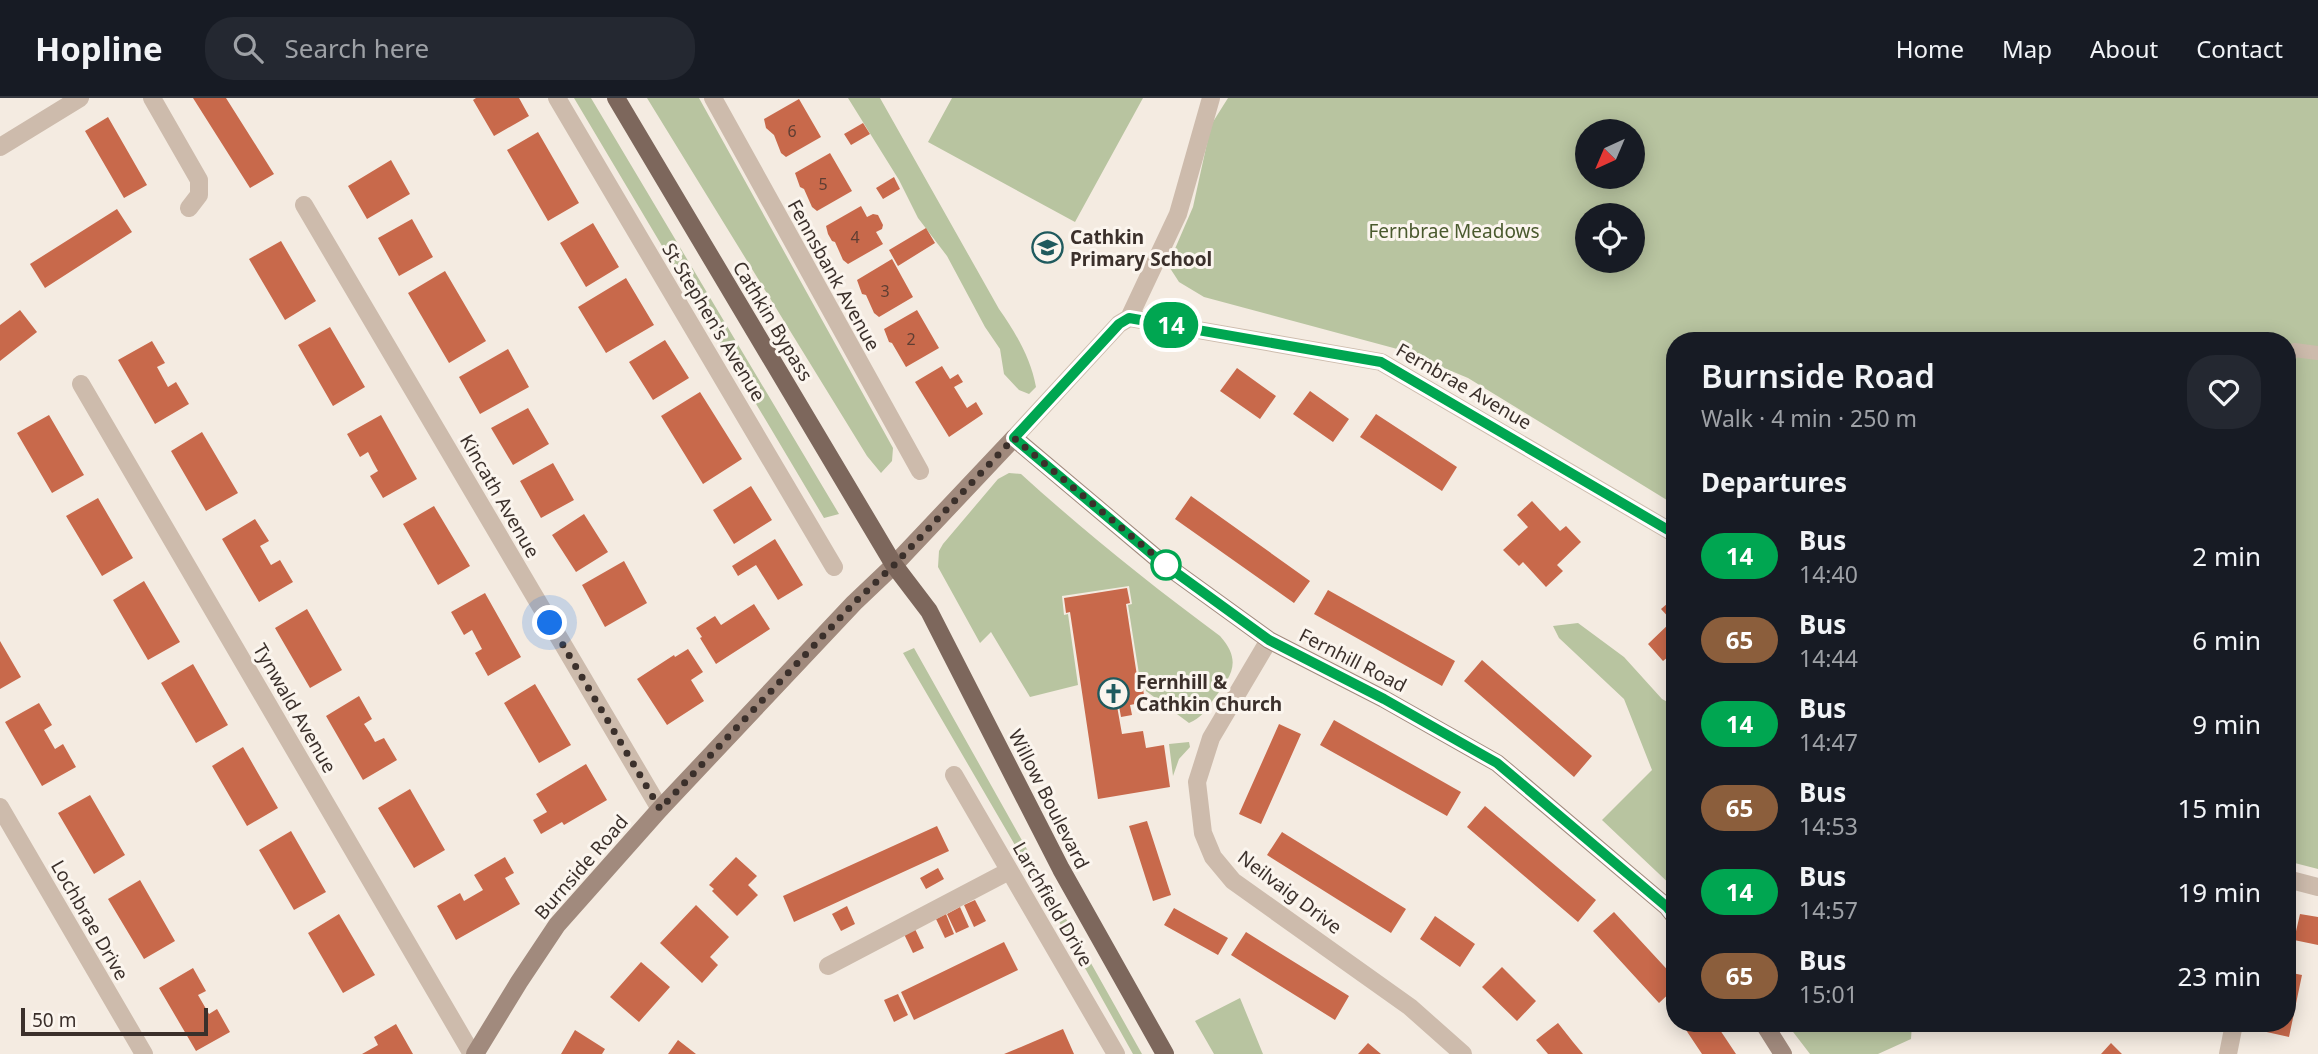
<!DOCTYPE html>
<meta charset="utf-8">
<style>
body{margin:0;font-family:"Noto Sans",sans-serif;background:#242831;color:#f1f3f6;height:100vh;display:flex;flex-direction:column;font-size:26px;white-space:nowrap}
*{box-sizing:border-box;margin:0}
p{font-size:23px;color:#9ea1a6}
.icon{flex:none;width:38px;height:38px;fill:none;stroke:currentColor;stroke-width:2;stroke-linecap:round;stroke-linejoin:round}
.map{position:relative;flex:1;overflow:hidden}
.side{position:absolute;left:1666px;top:234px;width:630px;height:700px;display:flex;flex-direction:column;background:#171b24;border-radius:28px;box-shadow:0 4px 18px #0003}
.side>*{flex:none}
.badge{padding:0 14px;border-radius:23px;font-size:24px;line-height:46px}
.needle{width:46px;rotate:224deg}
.controls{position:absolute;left:1575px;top:21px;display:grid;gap:14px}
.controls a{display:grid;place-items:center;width:70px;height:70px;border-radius:50%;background:#171b24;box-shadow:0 4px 18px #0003;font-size:35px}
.scale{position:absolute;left:21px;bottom:18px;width:187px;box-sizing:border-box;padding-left:7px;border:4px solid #3b302b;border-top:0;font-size:19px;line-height:24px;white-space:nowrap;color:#3b302b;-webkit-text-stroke:5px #fbf5ee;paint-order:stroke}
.you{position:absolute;width:35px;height:35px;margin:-18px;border:5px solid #fff;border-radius:50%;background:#1a73e8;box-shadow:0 0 0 10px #1a73e833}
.map>.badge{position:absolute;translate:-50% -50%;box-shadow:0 0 0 4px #fff}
h2{padding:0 35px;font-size:26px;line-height:63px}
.round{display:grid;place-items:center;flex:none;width:74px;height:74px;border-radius:28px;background:#242831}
.head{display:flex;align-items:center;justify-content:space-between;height:119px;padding:0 35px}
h1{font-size:33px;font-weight:600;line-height:52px}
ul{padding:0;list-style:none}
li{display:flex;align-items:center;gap:21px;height:84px;padding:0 35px}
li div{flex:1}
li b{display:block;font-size:26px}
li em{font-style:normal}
li .badge{min-width:77px;font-weight:700;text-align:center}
header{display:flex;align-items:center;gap:42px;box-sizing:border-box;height:98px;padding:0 35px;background:#171b24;border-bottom:2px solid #363941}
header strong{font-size:33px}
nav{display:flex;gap:38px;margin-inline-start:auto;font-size:24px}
.search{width:490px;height:63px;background:#242831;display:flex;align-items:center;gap:18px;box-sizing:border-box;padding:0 24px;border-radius:28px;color:#9ea1a6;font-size:26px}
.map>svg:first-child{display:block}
.green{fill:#b8c4a0;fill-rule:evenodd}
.building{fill:#c8694b}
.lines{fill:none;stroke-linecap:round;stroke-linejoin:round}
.lane{stroke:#cdbbac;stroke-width:14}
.street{stroke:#cdbbac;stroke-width:18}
.secondary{stroke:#a18a7d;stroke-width:18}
.primary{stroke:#7d675c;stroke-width:18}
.line-casing{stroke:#fff;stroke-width:16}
.line{stroke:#00a651;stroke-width:10}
.walk{stroke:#3b302b;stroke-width:7;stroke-dasharray:0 12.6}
.stop-dot{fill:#fff;stroke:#00a651;stroke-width:3.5}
.labels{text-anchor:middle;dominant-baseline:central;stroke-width:6;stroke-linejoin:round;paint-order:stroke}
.number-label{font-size:16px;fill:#5e3e33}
.park-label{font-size:19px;fill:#4a5a2e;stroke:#fbf5ee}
.poi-label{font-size:19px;font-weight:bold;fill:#3b302b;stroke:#fbf5ee;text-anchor:start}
.street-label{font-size:19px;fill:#3b302b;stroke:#fbf5ee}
</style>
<header>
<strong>Hopline</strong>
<div class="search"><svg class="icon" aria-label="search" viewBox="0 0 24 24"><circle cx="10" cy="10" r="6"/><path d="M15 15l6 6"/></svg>Search here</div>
<nav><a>Home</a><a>Map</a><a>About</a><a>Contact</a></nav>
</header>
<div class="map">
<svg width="2318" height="956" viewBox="0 0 2318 956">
<rect width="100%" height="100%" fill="#f4ebe1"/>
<path class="green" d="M 574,0 L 591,0 L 839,416 L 824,420 Z
M 647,0 L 699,0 L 893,350 L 892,363 L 881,375 L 867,358 Z
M 848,0 L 880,0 L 999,211 C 1016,235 1031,261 1036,289 L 1029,296 L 1019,292 L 1004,276 L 1000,251 L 985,229 L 947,158 L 918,120 L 899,82 Z
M 952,0 L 1143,0 L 1075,124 L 928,44 Z
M 1228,0 L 2318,0 L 2318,771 L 2287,763 L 2287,243 L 1675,243 L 1675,407 L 1468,280 L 1401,252 L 1204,199 L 1179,184 L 1168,167 L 1193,109 L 1211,27 ZM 1587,33 L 1633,33 L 1633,79 L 1587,79 ZM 1587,117 L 1633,117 L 1633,163 L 1587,163 Z
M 1009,375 L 1021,376 C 1085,434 1151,487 1220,538 C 1243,564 1231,578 1213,602 C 1206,612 1201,620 1189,625 L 1146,593 L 1143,575 L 1139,576 L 1128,507 L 1132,506 L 1129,488 L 1062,498 L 1064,517 L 1068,516 L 1078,587 L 1030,599 L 991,534 L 980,545 L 938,469 L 939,453 L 943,446 L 998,381 Z
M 1578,525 L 1624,559 L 1662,601 L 1675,608 L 1675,791 L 1602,722 L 1652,672 L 1624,601 L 1559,540 L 1553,528 Z
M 914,550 L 1142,956 L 1133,956 L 1043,795 L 903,555 Z
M 1189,644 L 1190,649 L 1179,661 L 1173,678 L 1169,646 Z
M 1240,900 L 1263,956 L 1214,956 L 1195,923 Z
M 1787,926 L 1912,926 L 1911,941 L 1878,956 L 1810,956 Z"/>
<path class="building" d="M 193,0 L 226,0 L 274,76 L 250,90 Z
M 476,0 L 519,0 L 529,18 L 494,38 L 473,2 Z
M 799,1 L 821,39 L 786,59 L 781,55 L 774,37 L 766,30 L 764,21 Z
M 108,19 L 147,87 L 124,100 L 85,33 Z
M 863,25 L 870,36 L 851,47 L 844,36 Z
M 538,34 L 579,105 L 548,123 L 507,52 Z
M 830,55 L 852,93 L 817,113 L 812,109 L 804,91 L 800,89 L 795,75 Z
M 391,62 L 410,96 L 367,121 L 348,88 Z
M 894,79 L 900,91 L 883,101 L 876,90 Z
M 861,108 L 867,119 L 873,116 L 878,117 L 883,127 L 882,131 L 876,134 L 883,146 L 848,166 L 843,162 L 835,144 L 832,143 L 828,136 L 826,128 Z
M 117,111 L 132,134 L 45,190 L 30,166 Z
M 412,121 L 433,159 L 399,178 L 378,140 Z
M 593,125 L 619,169 L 586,189 L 560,145 Z
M 926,130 L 935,145 L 898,168 L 889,152 Z
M 281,143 L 316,203 L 285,222 L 249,161 Z
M 892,161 L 913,199 L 879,219 L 874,215 L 866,197 L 862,196 L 857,182 Z
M 445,173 L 486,243 L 449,265 L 408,195 Z
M 626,180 L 654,227 L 606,255 L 578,209 Z
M 20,212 L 37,234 L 0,263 L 0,227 Z
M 917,212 L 939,250 L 906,269 L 892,245 L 889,244 L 884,231 Z
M 330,229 L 365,289 L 333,308 L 298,247 Z
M 665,242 L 689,280 L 653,302 L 629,264 Z
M 152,243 L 165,265 L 157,269 L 168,289 L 176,284 L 189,306 L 155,326 L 118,262 Z
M 508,251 L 529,289 L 480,316 L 459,279 Z
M 942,268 L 950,281 L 958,276 L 963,284 L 954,289 L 967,310 L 976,304 L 983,316 L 949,339 L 915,284 Z
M 1237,270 L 1276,298 L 1260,321 L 1220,293 Z
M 1310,293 L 1349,321 L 1333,344 L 1293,316 Z
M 700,294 L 742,361 L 703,386 L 661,318 Z
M 528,310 L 549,346 L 513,367 L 491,330 Z
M 1376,316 L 1457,369 L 1442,393 L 1360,339 Z
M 49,317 L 84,377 L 52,395 L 17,335 Z
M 381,317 L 417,381 L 383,400 L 370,378 L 378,373 L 373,364 L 368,354 L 360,359 L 347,336 Z
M 202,334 L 238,395 L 206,413 L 171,353 Z
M 553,365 L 574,402 L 541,420 L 520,383 Z
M 751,388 L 772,422 L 734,446 L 713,412 Z
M 1191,398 L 1310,483 L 1294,505 L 1175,421 Z
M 98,400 L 133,460 L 102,478 L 66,418 Z
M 1532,403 L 1560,433 L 1566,428 L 1581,444 L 1557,467 L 1563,473 L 1546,489 L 1523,464 L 1519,468 L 1503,452 L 1528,429 L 1517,417 Z
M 434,408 L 470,468 L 438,487 L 403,426 Z
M 584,416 L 608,454 L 576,474 L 552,437 Z
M 255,421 L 269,443 L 260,448 L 271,467 L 280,462 L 293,484 L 259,504 L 222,441 Z
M 775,441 L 803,487 L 778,502 L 756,467 L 738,478 L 732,468 Z
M 624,463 L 647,505 L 605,529 L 582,487 Z
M 144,483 L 180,544 L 148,562 L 113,502 Z
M 1127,490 L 1130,505 L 1126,506 L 1137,578 L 1141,577 L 1145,604 L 1130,607 L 1132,617 L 1121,619 L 1119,608 L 1117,608 L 1122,636 L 1143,633 L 1146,650 L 1164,647 L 1170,689 L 1098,701 L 1070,514 L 1066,515 L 1064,500 Z
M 1328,492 L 1455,563 L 1442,588 L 1314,516 Z
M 485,495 L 521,559 L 488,578 L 475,555 L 482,551 L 472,532 L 464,537 L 451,514 Z
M 1675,499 L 1675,566 L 1668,559 L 1663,563 L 1648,546 L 1672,523 L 1661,511 Z
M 754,506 L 770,531 L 716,566 L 700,540 L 702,539 L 696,530 L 715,518 L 721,527 Z
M 307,511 L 342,572 L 310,590 L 275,530 Z
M 0,543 L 21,579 L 0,591 Z
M 688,551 L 703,574 L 691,582 L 704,603 L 667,627 L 637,581 L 674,557 L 675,559 Z
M 1482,562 L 1592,658 L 1574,679 L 1464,583 Z
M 193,566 L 228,627 L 196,645 L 161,585 Z
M 535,586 L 571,647 L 539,665 L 504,605 Z
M 359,598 L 372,621 L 364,626 L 370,635 L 375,644 L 384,640 L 397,662 L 363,682 L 326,618 Z
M 39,605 L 52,627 L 44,632 L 55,651 L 63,646 L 76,669 L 42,688 L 5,624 Z
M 1334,622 L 1461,694 L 1447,718 L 1320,647 Z
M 1279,626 L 1301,636 L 1261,726 L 1239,716 Z
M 243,649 L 278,710 L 247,728 L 212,668 Z
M 586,666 L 607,702 L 564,727 L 562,724 L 541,736 L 533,722 L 547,714 L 536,696 Z
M 410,691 L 445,752 L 414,770 L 378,710 Z
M 90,697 L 125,757 L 94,776 L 58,715 Z
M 1485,708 L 1596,802 L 1578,824 L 1467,729 Z
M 1147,723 L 1171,797 L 1153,803 L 1129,728 Z
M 937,728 L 949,753 L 794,824 L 783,798 Z
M 291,733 L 326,794 L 294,812 L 259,752 Z
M 1282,734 L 1406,811 L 1391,835 L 1267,757 Z
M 505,759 L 514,775 L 505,780 L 520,806 L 456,842 L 437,808 L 460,795 L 464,803 L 483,792 L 474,777 Z
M 736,759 L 757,778 L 748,787 L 758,797 L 737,818 L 712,793 L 714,791 L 709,787 Z
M 938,770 L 944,781 L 926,791 L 920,780 Z
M 140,782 L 175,843 L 144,861 L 108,801 Z
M 975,802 L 986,823 L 974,829 L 964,807 Z
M 696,807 L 729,839 L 710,859 L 718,867 L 702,885 L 660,845 Z
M 847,808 L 855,826 L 841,833 L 832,816 Z
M 960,809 L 969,829 L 956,835 L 947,816 Z
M 1174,810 L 1228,840 L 1218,857 L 1164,827 Z
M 1614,814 L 1675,880 L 1675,890 L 1659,905 L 1593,833 Z
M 339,816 L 375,877 L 343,895 L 308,835 Z
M 946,816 L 954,836 L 945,840 L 936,821 Z
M 2300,816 L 2318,819 L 2318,847 L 2294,842 Z
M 1435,818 L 1475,846 L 1460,869 L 1420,841 Z
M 915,831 L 924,850 L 913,855 L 904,836 Z
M 1246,834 L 1349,898 L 1335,922 L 1231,857 Z
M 1004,844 L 1018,872 L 914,922 L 901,894 Z
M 641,864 L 670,889 L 639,924 L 610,899 Z
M 1502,869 L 1536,903 L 1517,923 L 1482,889 Z
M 193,870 L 206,893 L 198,897 L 209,916 L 217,911 L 230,934 L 196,953 L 159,890 Z
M 2287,874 L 2302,877 L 2289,939 L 2262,933 L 2263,926 L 2287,926 Z
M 898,896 L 908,917 L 894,924 L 884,902 Z
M 1558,925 L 1573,944 L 1583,956 L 1548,956 L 1536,942 Z
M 396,926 L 413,956 L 362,956 L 378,947 L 374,939 Z
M 1682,926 L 1716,926 L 1736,956 L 1702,956 Z
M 1063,931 L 1074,956 L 1004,956 L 1021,949 Z
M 575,932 L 605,951 L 602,956 L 561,956 Z
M 678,942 L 696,956 L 668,956 Z
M 1368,945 L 1381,956 L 1358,956 Z
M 2111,945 L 2122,956 L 2101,956 Z"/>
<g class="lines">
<path class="lane" d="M 2287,261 L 2294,252 L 2318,255"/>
<path class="street" d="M 152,0 L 199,82 L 199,97 L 189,110
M 557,0 L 834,469
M 713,0 L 920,373
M 0,49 L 80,0
M 304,107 L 660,711
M 1129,220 L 1381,264 L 1675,436
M 81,286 L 472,956
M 1014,340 L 1119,226 L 1129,220 L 1178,116 L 1211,0
M 1269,542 L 1211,640 L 1197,684 L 1203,735 L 1213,759 L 1233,783 L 1410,909 L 1463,956
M 954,677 L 1116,956
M 0,709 L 144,956
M 2287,781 L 2318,789
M 828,868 L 1009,773
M 2228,956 L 2234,926"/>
<path class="secondary" d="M 1764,926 L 1783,956
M 475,956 L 519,884 L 557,827 L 660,711 L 854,505 L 894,467 L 1014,340 L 1160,463 L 1269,542 L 1384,601 L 1497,665 L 1667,809 L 1675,819"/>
<path class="primary" d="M 616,0 L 894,467 L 929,513 L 1061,771 L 1165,956"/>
</g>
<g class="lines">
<defs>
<path id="line" d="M 1675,436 L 1381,264 L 1129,220 L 1119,226 L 1014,340 L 1160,463 L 1269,542 L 1384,601 L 1497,665 L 1667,809 L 1675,819"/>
</defs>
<use href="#line" class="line-casing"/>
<use href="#line" class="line"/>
<path class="walk" d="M 550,525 L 660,711 L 854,505 L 894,467 L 1014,340 L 1166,467"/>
</g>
<defs>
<symbol id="school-ring" viewBox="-11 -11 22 22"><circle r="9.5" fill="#fbf5ee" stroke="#1f5a5e" stroke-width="1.5"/><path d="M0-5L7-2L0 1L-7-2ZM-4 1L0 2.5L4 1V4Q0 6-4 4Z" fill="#1f5a5e"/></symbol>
<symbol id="church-ring" viewBox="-11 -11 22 22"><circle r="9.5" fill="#fbf5ee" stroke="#1f5a5e" stroke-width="1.5"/><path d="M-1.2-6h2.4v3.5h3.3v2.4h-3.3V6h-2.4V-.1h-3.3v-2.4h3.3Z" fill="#1f5a5e"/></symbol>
</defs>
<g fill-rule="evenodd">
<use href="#school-ring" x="1030" y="132" width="35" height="35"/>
<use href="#church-ring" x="1096" y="578" width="35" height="35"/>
</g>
<circle class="stop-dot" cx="1166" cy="467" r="14"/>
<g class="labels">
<g class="number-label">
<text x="792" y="33">6</text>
<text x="823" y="86">5</text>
<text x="855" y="139">4</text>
<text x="885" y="193">3</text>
<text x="911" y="241">2</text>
</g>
<g class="park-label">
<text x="1454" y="133">Fernbrae Meadows</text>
</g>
<g class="poi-label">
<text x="1070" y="139">Cathkin<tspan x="1070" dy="22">Primary School</tspan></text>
<text x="1136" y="584">Fernhill &amp;<tspan x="1136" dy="22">Cathkin Church</tspan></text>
</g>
<g class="street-label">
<text transform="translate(834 177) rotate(61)">Fennsbank Avenue</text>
<text transform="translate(773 223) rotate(59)">Cathkin Bypass</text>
<text transform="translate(714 224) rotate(59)">St Stephen's Avenue</text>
<text transform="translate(1464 288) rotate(30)">Fernbrae Avenue</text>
<text transform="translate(500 398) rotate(60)">Kincath Avenue</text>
<text transform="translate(1353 562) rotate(27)">Fernhill Road</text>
<text transform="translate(295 610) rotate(60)">Tynwald Avenue</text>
<text transform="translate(1049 701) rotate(63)">Willow Boulevard</text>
<text transform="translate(581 769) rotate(-49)">Burnside Road</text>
<text transform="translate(1290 794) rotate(37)">Neilvaig Drive</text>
<text transform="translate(1053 806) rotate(60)">Larchfield Drive</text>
<text transform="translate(90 822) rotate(60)">Lochbrae Drive</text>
</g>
</g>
</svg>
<div class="controls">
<a><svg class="needle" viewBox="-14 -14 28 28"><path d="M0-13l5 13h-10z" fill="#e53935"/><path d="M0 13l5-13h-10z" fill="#9ea1a6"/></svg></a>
<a><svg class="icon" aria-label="locate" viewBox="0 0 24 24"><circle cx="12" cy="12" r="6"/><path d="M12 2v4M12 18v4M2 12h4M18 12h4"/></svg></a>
</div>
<div class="scale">50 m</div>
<div class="you" style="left:550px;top:525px"></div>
<b class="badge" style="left:1171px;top:227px;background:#00a651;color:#fff">14</b>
<section class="side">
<div class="head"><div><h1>Burnside Road</h1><p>Walk · 4 min · 250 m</p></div><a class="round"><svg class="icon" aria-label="heart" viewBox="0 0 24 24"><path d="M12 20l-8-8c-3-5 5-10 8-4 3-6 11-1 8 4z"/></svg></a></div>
<h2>Departures</h2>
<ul>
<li><span class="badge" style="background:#00a651;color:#fff">14</span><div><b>Bus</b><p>14:40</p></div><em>2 min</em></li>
<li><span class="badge" style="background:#8b5e3c;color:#fff">65</span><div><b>Bus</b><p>14:44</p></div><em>6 min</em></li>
<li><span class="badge" style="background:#00a651;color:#fff">14</span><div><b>Bus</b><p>14:47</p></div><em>9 min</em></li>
<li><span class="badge" style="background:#8b5e3c;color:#fff">65</span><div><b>Bus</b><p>14:53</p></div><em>15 min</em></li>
<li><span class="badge" style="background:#00a651;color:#fff">14</span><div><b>Bus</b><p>14:57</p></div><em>19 min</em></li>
<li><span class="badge" style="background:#8b5e3c;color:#fff">65</span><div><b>Bus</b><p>15:01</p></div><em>23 min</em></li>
</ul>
</section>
</div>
